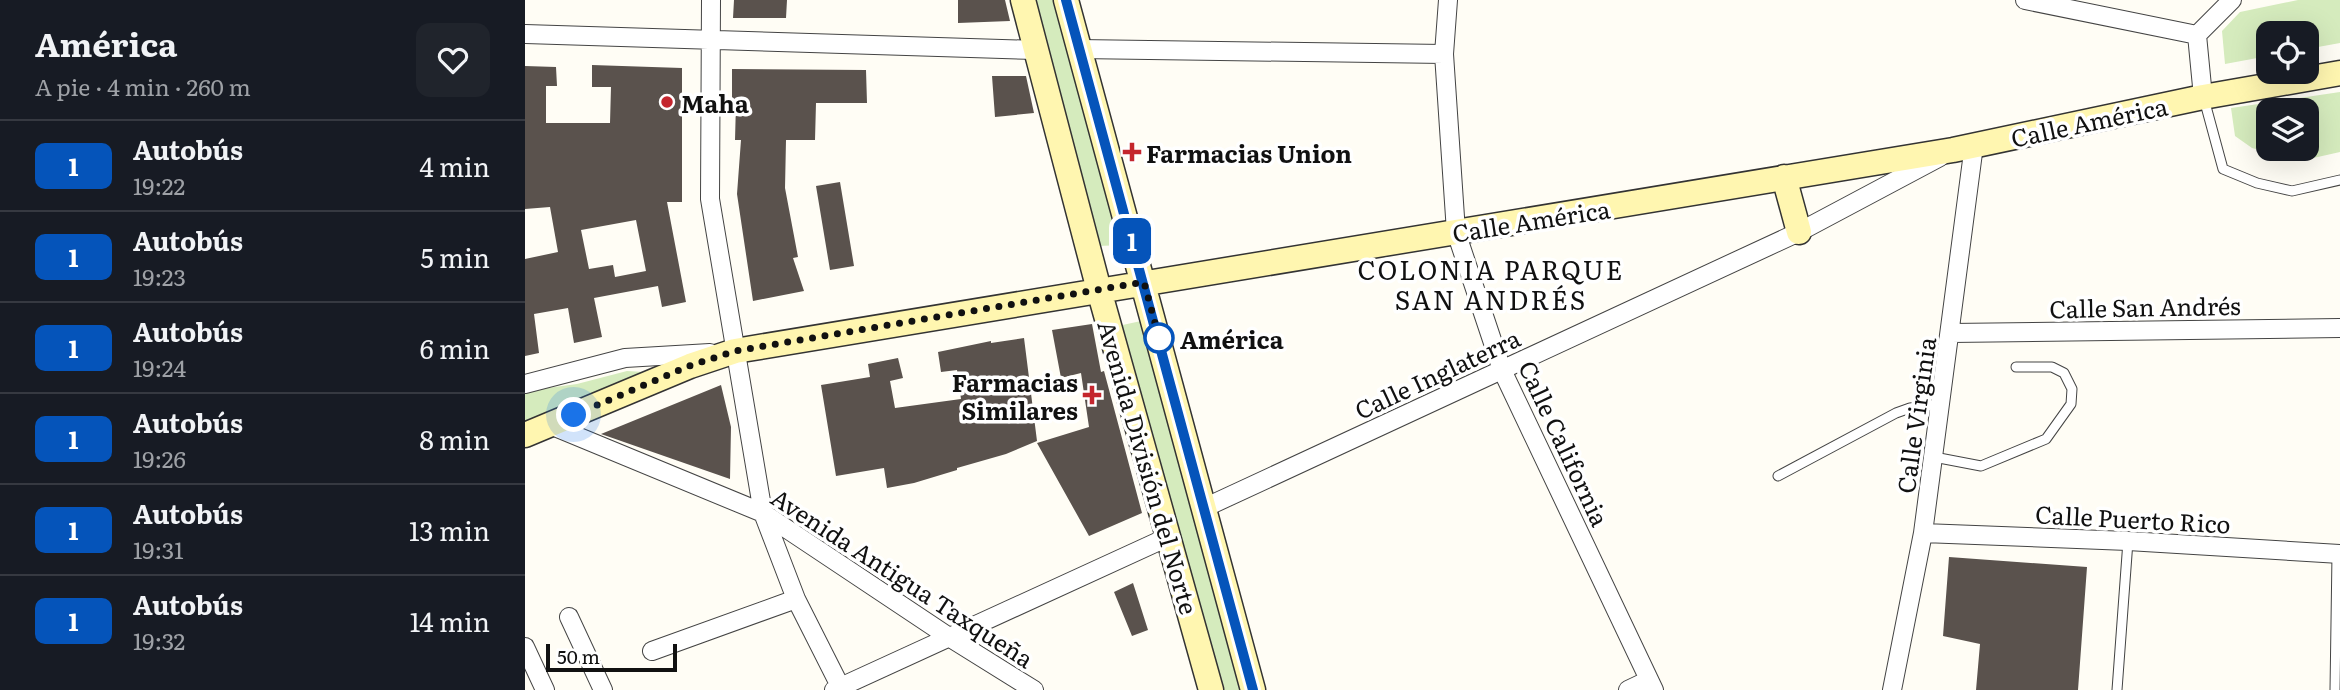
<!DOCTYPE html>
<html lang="es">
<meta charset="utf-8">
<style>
body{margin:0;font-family:Literata,serif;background:#20242c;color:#f1f3f6;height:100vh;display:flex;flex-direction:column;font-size:26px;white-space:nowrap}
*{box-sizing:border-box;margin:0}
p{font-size:23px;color:#9ea1a6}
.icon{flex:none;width:38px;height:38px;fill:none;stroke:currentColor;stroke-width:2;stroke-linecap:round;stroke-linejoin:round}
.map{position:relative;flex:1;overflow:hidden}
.details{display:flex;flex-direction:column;background:#171b24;width:525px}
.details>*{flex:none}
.badge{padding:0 14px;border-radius:10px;font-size:24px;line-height:46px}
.controls{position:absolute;left:1731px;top:21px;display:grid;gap:14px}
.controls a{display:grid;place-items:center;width:63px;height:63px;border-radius:14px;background:#171b24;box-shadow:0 7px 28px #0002;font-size:35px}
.scale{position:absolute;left:21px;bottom:18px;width:131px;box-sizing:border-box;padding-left:7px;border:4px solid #111;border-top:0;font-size:19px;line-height:24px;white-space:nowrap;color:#111;-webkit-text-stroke:5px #fff;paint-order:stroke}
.you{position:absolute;width:35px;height:35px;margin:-18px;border:5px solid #fff;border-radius:50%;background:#1a73e8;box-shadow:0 0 0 10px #1a73e833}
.map>.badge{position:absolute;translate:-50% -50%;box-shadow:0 0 0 4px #fff}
.round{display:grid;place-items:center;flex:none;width:74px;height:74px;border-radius:14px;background:#20242c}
.summary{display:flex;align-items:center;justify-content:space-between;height:119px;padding:0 35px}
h1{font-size:33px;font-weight:700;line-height:52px}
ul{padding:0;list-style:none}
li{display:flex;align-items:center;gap:21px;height:91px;padding:0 35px;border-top:2px solid #363941}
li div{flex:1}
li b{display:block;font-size:26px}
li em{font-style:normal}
li .badge{min-width:77px;font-weight:700;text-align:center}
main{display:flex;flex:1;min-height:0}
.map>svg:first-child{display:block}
.green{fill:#d5ebbd;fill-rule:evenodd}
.building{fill:#5a524d;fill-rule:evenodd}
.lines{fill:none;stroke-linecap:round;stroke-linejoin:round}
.lane-casing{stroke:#444;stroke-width:11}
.street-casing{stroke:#444;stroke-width:20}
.secondary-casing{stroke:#333;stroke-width:27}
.lane{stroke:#fff;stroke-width:9}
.street{stroke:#fff;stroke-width:18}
.secondary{stroke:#fff6b0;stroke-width:24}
.line-casing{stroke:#fff;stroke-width:16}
.line{stroke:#0554ba;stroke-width:10}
.walk{stroke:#111;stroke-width:7;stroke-dasharray:0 12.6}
.poi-dot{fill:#c4262e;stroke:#fff;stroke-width:2.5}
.stop-dot{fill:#fff;stroke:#0554ba;stroke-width:3.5}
.labels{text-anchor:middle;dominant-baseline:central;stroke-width:7;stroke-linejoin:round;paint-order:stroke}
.poi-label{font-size:24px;font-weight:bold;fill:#111;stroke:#fff;text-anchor:start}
.street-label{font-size:24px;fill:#111;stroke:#fff}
.stop-label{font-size:24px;font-weight:bold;fill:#111;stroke:#fff;text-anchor:start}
.neighbourhood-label{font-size:26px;letter-spacing:2px;fill:#111;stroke:#fff}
</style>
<main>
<section class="details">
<div class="summary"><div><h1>América</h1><p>A pie · 4 min · 260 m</p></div><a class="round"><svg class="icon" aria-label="heart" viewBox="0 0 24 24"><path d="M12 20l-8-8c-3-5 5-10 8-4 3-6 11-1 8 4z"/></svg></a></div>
<ul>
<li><span class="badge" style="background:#0554ba;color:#fff">1</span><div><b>Autobús</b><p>19:22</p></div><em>4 min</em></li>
<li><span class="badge" style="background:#0554ba;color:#fff">1</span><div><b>Autobús</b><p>19:23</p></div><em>5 min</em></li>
<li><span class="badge" style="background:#0554ba;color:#fff">1</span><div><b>Autobús</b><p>19:24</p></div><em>6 min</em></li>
<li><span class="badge" style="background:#0554ba;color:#fff">1</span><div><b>Autobús</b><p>19:26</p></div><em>8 min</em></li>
<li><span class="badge" style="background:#0554ba;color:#fff">1</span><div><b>Autobús</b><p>19:31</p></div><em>13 min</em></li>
<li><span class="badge" style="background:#0554ba;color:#fff">1</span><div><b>Autobús</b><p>19:32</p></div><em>14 min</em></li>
</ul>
</section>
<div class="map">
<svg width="1815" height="690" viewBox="0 0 1815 690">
<rect width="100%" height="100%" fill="#fffdf5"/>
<path class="green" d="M 509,0 L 533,0 L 600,245 L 573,246 Z
M 1773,0 L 1815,0 L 1815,43 L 1782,49 L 1782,33 L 1743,33 L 1743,56 L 1700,64 L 1697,31 L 1715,12 Z
M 1815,92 L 1815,152 L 1775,161 L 1727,148 L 1710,136 L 1706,108 ZM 1782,110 L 1782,149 L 1743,149 L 1743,110 Z
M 616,321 L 715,690 L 696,690 L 593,326 Z
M 102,371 L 119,372 L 0,428 L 0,391 L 52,384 Z"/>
<path class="building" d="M 209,0 L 262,0 L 261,18 L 208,18 Z
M 433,0 L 480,0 L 485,21 L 433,23 Z
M 67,65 L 157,68 L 157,202 L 142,202 L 161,302 L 137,307 L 133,286 L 69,298 L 77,337 L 49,343 L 43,308 L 9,314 L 14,353 L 0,356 L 0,259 L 33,252 L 25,207 L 0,209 L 0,66 L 31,67 L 32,86 L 21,86 L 21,123 L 85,123 L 86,87 L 67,87 ZM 111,220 L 121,271 L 90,277 L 88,265 L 64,269 L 56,230 Z
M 207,69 L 341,70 L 342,103 L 291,103 L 290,140 L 261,140 L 260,188 L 273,257 L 268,258 L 279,291 L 228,301 L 212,194 L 216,140 L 210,140 L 211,103 L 207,103 Z
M 467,76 L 501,76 L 509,113 L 470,117 Z
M 315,182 L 329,266 L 305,270 L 291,186 Z
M 567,324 L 576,372 L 579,371 L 617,513 L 564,536 L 512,443 L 564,427 L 556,373 L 536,378 L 527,330 Z
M 499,338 L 512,441 L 481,454 L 432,468 L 432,470 L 389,483 L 362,488 L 359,468 L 311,476 L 296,385 L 345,377 L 343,364 L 373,358 L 378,378 L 365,381 L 370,408 L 436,399 L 432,370 L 416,372 L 413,352 L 466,341 L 466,343 Z
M 196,385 L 206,427 L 205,479 L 76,434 Z
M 1424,557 L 1562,567 L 1553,690 L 1451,690 L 1455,644 L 1418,636 Z
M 608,583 L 623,630 L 607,636 L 589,592 Z"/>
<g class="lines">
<defs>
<path id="lane" d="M 1679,99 L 1698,169 L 1732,183 L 1767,191 L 1815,180
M 1409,457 L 1456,466 L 1521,439 L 1546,404 L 1547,389 L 1539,373 L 1527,367 L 1491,367
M 1253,476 L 1371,413 L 1385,408 L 1416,404
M 1592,690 L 1603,541
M 1810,690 L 1812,554"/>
<path id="street" d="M 186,0 L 185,199 L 238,513 L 271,599 L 317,690
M 923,0 L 919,54 L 931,232 L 977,370 L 1129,690
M 1500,0 L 1672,35
M 0,34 L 511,50
M 554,49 L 919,54
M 1678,97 L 1672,35 L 1707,0
M 1426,333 L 1815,328
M 0,384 L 100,358 L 185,353
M 25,425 L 238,513 L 424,637 L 509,690
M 679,508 L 1274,232 L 1415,157
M 1398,533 L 1603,541 L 1815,554
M 44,617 L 78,690
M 0,647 L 20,690
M 127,651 L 271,599
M 309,690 L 643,537
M 1103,690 L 1124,680
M 1367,690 L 1398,533 L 1449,145"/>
<path id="secondary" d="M 498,0 L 574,290 L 686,690
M 541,0 L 728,690
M 1259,177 L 1274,232
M 0,435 L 165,366 L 210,351 L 1428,150 L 1678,97 L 1815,73"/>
</defs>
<use href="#lane" class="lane-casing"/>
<use href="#street" class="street-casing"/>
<use href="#secondary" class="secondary-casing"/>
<use href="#lane" class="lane"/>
<use href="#street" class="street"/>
<use href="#secondary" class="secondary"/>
</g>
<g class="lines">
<defs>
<path id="line" d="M 541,0 L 728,690"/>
</defs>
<use href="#line" class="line-casing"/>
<use href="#line" class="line"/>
<path class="walk" d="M 49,415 L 164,366 L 210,351 L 619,282 L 637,349 L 634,338"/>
</g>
<g class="poi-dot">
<circle cx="142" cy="102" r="7"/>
<path d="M603.5 141.5h7v7h7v7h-7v7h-7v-7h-7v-7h7z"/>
<path d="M563.5 384.5h7v7h7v7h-7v7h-7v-7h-7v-7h7z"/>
</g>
<circle class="stop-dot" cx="634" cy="338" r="14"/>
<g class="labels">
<g class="poi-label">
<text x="156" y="102">Maha</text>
<text x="621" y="152">Farmacias Union</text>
<text x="553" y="381" text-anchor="end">Farmacias<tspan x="553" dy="28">Similares</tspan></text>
</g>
<g class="street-label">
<text transform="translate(1564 121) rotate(-12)">Calle América</text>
<text transform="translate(1006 220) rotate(-9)">Calle América</text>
<text transform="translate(1620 306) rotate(-1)">Calle San Andrés</text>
<text transform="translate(912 373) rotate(-25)">Calle Inglaterra</text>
<text transform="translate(1390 415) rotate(-82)">Calle Virginia</text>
<text transform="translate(1040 443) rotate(65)">Calle California</text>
<text transform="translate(624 467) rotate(74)">Avenida División del Norte</text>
<text transform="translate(1608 518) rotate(3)">Calle Puerto Rico</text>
<text transform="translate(378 577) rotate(33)">Avenida Antigua Taxqueña</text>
</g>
<g class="stop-label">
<text x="655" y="338">América</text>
</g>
<g class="neighbourhood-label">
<text x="966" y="268">COLONIA PARQUE<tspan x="966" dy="30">SAN ANDRÉS</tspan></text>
</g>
</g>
</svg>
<div class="controls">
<a><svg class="icon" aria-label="locate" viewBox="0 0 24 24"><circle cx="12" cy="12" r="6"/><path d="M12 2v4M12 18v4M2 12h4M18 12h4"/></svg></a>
<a><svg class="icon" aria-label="layers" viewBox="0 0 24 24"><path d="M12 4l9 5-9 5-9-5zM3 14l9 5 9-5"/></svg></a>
</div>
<div class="scale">50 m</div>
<div class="you" style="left:49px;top:415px"></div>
<b class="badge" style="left:607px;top:241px;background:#0554ba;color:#fff">1</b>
</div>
</main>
